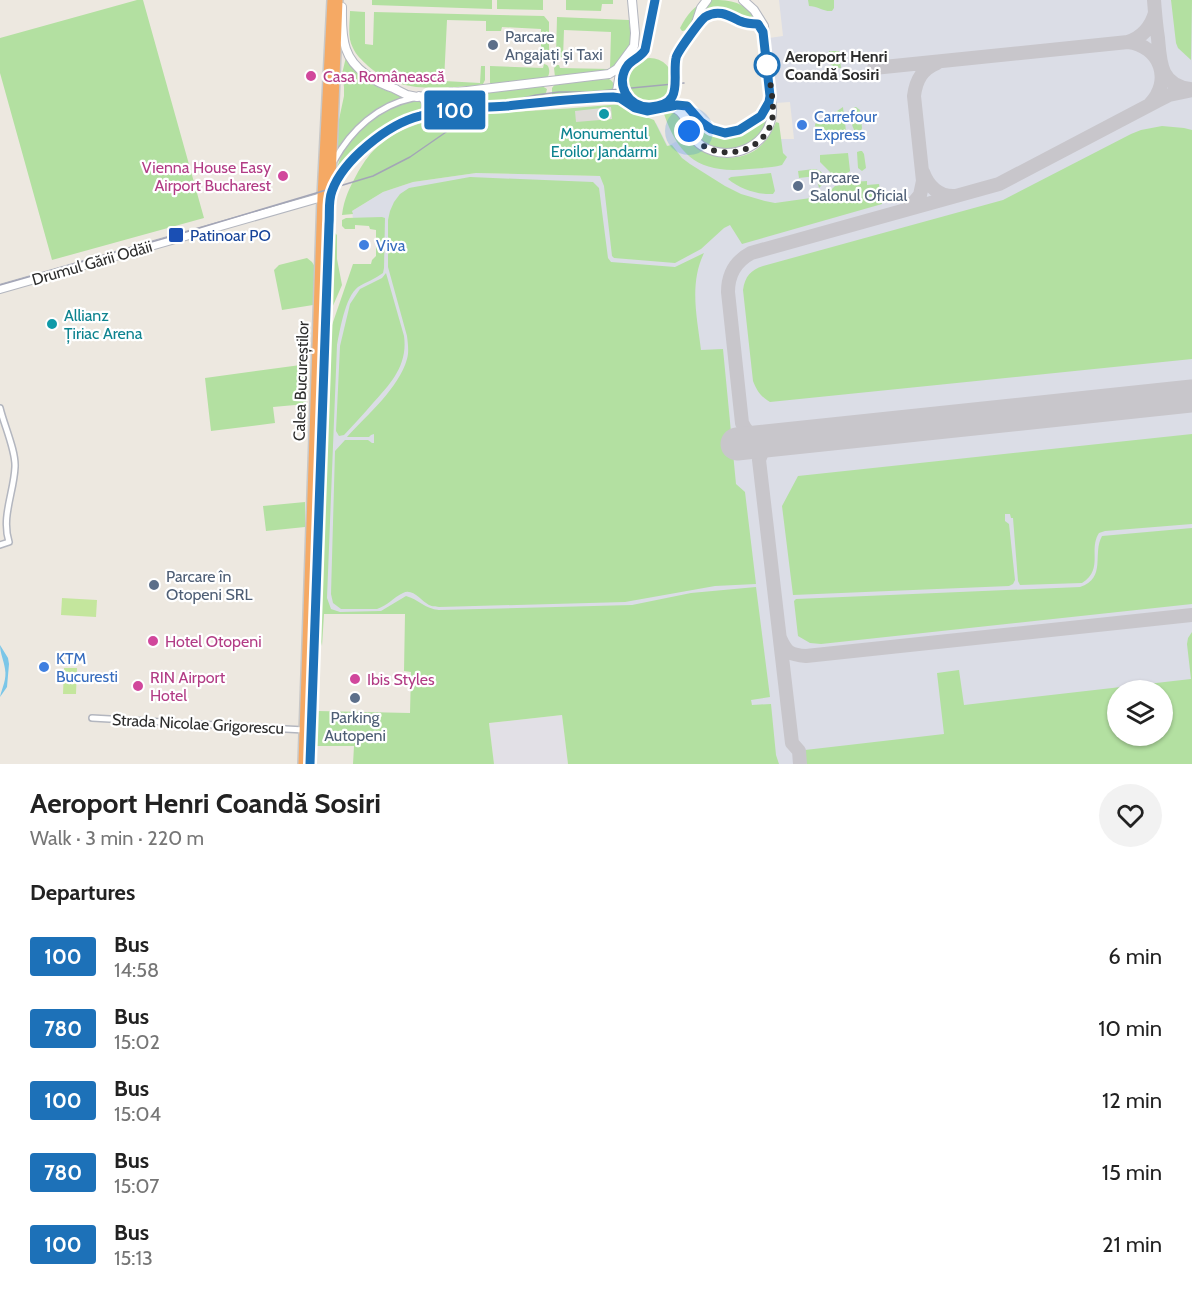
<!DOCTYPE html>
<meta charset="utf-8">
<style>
body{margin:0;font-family:Cabin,sans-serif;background:#f2f2f2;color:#222;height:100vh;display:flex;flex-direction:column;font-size:22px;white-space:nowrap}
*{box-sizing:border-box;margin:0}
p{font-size:20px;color:#767676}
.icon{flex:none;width:33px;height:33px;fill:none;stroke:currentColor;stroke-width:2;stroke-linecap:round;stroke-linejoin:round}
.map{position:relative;height:764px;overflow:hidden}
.drawer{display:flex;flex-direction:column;background:#fff;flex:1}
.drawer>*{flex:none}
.badge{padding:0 12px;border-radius:4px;font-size:21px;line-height:39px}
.fabs{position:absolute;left:1107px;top:680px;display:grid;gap:12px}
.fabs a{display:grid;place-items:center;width:66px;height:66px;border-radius:50%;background:#fff;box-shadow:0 2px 4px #0004;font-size:30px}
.you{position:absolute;width:30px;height:30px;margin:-15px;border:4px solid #fff;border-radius:50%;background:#1a73e8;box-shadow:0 0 0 9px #1a73e833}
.map>.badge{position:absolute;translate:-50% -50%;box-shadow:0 0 0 3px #fff}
h2{padding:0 30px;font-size:22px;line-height:54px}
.round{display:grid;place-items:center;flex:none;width:63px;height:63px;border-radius:32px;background:#f2f2f2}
.overview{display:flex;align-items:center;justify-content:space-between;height:102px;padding:0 30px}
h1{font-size:28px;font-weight:700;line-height:45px}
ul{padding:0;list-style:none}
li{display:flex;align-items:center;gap:18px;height:72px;padding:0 30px}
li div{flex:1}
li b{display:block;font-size:22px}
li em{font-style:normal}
li .badge{min-width:66px;font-weight:700;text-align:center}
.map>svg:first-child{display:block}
.industrial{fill:#e2e0e6}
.airport{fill:#dbdde6;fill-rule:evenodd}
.green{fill:#b3e0a1;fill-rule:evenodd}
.pitch{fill:#c4e69d}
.plaza{fill:#dedbd7}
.water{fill:#7bc6e8}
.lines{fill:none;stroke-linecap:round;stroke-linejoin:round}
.taxiway{stroke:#c8c6cb;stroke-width:14}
.runway{stroke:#c8c6cb;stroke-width:33}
.secondary-tunnel{stroke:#c7c3bc;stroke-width:8;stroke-dasharray:8 4;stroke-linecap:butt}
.street-casing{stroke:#b3b6bf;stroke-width:8}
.secondary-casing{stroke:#b3b6bf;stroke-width:10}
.highway-casing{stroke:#c8c8c8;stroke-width:12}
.street{stroke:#fff;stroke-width:5}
.secondary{stroke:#fff;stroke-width:8}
.highway{stroke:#f5a964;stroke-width:9}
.rail{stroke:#a3a5b6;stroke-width:1.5}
.line-casing{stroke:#fff;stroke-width:14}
.line{stroke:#1d71b8;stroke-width:9}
.walk{stroke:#2d2d2d;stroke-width:6;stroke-dasharray:0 10.8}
.service-dot{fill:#5c6f8a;stroke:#fff;stroke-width:2}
.stop-dot{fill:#fff;stroke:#1d71b8;stroke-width:3}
.hotel-dot{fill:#d1479c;stroke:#fff;stroke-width:2}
.culture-dot{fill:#0f9aa8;stroke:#fff;stroke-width:2}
.shop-dot{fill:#3f7fe0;stroke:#fff;stroke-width:2}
.transit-dot{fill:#1a4fb4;stroke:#fff;stroke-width:2}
.labels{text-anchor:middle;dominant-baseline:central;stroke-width:4.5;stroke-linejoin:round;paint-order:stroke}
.service-label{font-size:16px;fill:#4e5e75;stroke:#fff;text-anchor:start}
.stop-label{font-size:16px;font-weight:bold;fill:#2d2d2d;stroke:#fff;text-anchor:start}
.hotel-label{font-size:16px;fill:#b23c85;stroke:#fff;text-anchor:start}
.shop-label{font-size:16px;fill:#366cbe;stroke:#fff;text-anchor:start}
.culture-label{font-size:16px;fill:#0d838f;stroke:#fff}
.transit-label{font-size:16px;fill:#164399;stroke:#fff;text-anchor:start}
.street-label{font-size:16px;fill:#2d2d2d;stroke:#fff}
</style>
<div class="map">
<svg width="1192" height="764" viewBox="0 0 1192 764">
<rect width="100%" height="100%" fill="#ede8e0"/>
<path class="industrial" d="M 562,715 L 568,764 L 494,764 L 489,723 Z"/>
<path class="airport" d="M 779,0 L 1192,0 L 1192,764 L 711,764 L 757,741 L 735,603 L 324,614 L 334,341 L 351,271 L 381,271 L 382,219 L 353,219 L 352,211 L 383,192 L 413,182 L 476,173 L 600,176 L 656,123 L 668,146 L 684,137 L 699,155 L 733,164 L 779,139 L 794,139 L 790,102 L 776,103 L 769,38 L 783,36 ZM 1118,690 L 1162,690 L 1162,735 L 1118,735 Z"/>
<path class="green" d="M 137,0 L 143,0 L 204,218 L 52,260 L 0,73 L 0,38 Z
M 372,0 L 492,0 L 492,9 L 372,5 Z
M 497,0 L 543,0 L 543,10 L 497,9 Z
M 566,0 L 613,0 L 613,4 L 602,4 L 601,11 L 566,10 Z
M 708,0 C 729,0 741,0 755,17 L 753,18 C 742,16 732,9 721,8 C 699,8 698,29 682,31 L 680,28 C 687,15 694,5 708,0 Z
M 808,0 L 834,0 L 834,8 L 832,11 C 824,12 817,6 809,6 Z
M 1171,0 L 1192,0 L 1191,60 L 1178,48 L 1176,43 Z
M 350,11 L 365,12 L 365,44 L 373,45 L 374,12 L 544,16 L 549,22 L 549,53 L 545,58 L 541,58 L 541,29 L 502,27 L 501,31 L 486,31 L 486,21 L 447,20 L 444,81 L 480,83 L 481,66 L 485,66 L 485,80 L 483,84 C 475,86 465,86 456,87 C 422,89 395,89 368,66 C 362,60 356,55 353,48 C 347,37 350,23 350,11 Z
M 557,17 L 629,20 L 631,36 L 630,47 L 619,64 L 610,69 L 555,77 L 554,68 L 557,65 L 559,65 L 560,68 L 610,69 L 611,32 L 564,30 L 563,58 L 556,56 Z
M 829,51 L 839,51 L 841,68 L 835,68 L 830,64 Z
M 346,57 C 356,69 366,80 380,88 C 388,92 397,93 403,98 L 380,109 L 337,154 L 338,124 L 344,96 L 344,87 L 342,74 Z
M627 81a23 23 0 1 1 46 0a23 23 0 1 1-46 0Z
M 544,64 L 547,65 C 550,68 550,74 547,78 L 492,84 L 490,83 L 490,66 L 543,68 Z
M 609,79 C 615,82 615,88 612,93 L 556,99 L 552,95 L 552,88 L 556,83 Z
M 542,86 L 547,89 L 546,93 L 539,99 L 452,107 L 449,105 L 449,97 L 452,96 Z
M 418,100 L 424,103 L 422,112 L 403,118 L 336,178 C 338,138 382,106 418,100 Z
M 622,104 L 638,114 L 654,120 L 667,146 L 672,145 L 682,158 L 690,164 L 725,186 L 741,194 L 765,201 L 775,203 L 825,196 L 835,186 L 851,184 L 852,182 L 867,181 L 867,185 L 879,184 L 882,204 L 742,244 L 730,225 L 724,228 L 701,249 L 675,263 L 614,258 L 612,256 L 604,186 L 600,176 L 476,173 L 413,182 L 383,192 L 352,211 L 353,214 L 342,215 C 344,198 350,187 358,172 C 364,162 371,151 381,144 C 416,114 469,116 513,112 C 549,110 586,107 622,104 Z
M 843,107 L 844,117 L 837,119 L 836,121 L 845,121 L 846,133 L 816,137 L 815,125 L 817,120 L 825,119 Z
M 856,107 L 860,110 L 862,128 L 861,131 L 856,132 C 851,128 850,114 853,108 Z
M 666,111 C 669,111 673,111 675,113 C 682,117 682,127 686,134 C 688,138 692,141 695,145 C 711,160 739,162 757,149 C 766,142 772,133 776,122 L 779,123 L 783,153 L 787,157 L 782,165 C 771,168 760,168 749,169 C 701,174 679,158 664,114 Z
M 690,116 C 706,128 721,141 742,132 C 749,129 754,123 762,119 L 765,119 L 767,120 C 759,144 736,152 713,147 C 707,146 701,143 697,138 C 696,136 694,133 693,130 C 690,125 688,122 688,117 Z
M 1162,126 L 1184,128 L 1192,130 L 1192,359 L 770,402 C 761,397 757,391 753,381 L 743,290 C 745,276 751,270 763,266 L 1003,200 L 1131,134 L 1141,130 Z
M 860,151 L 862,151 L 864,154 L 866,168 L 862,171 L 858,168 L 857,152 Z
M 848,153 L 850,171 L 848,173 L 832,174 L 820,162 L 820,155 Z
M 814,169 C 822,170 825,175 824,183 L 819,188 L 816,176 L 799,178 L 798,171 Z
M 771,173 L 775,191 L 773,194 C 758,195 740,189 728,179 L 731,177 Z
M 470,177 L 593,182 L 599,188 L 608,258 L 611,262 L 675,267 L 704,253 C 689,284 697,317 701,350 L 723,349 L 736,484 L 745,492 L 756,584 L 715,586 L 625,602 L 439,607 C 435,606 433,607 429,605 C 421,601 413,588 403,593 C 394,597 387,606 377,609 L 341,609 L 333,603 L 331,594 L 335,451 L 345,440 L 368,440 L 372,443 L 374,443 L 374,434 L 371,435 L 369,437 L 347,437 C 367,415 399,388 407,359 C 409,352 408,344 407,336 L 388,267 L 388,220 L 390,211 L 394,202 L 400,194 L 409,188 Z
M 382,217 L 385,218 L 384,268 L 383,273 C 375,279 366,282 358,287 C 345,297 340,330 337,345 L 327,598 L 331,609 L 340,612 L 381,611 L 406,596 C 418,599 425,609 439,610 L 632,605 L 691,593 L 756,587 L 770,697 L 751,700 L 752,705 L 771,704 L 776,755 L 779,764 L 568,764 L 562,715 L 489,723 L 494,764 L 353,764 L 354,746 L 317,746 L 318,711 L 410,713 L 411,672 L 404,671 L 405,614 L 324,614 L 322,646 L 320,638 L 331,328 L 353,264 L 371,264 L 372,260 L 376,256 L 376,230 L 370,229 L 369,226 L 355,225 L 355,229 L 345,229 L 342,226 L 342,220 L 346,218 Z
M 335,233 L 337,235 L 337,259 L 342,285 L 332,308 L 334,234 Z
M 307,258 L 312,262 L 315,267 L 313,305 L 282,310 L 274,270 L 279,265 Z
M 386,273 L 404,336 C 408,365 391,383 373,403 C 364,414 354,424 344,435 L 339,436 L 336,431 L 340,346 L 350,304 L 360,289 L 382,278 Z
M 308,364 L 306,404 L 273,407 L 275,423 L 211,431 L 205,378 Z
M 1192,434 L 1192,524 L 1105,531 L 1099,533 C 1088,550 1104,569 1082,583 L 1020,585 L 1018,581 L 1013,518 L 1011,518 L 1010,514 L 1005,514 L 1005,521 L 1009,524 L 1015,580 L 1013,584 L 1009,586 L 793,595 L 782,506 L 798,476 Z
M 305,502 L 305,527 L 266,531 L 263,506 Z
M 1192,528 L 1192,604 L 821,644 L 810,643 L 798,636 L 794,601 L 796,599 L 1080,587 C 1107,578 1092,554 1102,536 Z
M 1192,632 L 1192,764 L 803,764 C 801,758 801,754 805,750 L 944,734 L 937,673 L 959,670 L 964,705 L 1191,679 L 1187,644 L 1188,638 ZM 1118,690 L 1162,690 L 1162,735 L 1118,735 Z"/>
<path class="pitch" d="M 62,598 L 97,600 L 96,617 L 61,615 Z
M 64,668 L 77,668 L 76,694 L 63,694 Z"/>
<path class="plaza" d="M 611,107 L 612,119 L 576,122 L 575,111 Z"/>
<path class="water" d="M 0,645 L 8,658 L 9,664 L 7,687 L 0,697 C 2,688 7,679 5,669 C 4,661 0,653 0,645 Z"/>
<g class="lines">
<path class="taxiway" d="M 1154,0 C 1155,13 1156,26 1158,38 C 1160,62 1160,85 1190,89
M 1128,42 C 1160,46 1173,80 1150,104
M 874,68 L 1128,42 C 1143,37 1151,27 1155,13
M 923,172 C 928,186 939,197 955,196
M 909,208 L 920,195 L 923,181 L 914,96 C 916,80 922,69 937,63
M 774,440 C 758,440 750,439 742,423 L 728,292 C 728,274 736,261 751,253 L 999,184 L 1159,100 L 1169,95 L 1192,90
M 774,440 L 764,447 L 759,460 L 792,743 L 799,751 L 800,764
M 780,638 C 786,652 790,655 806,656 L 1192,615"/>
<path class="runway" d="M 737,444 L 1192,396"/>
<path class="secondary-tunnel" d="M 623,79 L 624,92"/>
<defs>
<path id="street" d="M 334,161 C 351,130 378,105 413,98
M 0,408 C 4,425 16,451 15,467 C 14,492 1,517 9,542 L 0,545
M 92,718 L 304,730"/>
<path id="secondary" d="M 342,7 C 342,20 341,35 346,49 C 353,70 376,83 396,89
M 676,74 L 676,56 L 693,32 L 701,8 L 707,0
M 623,79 C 626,60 637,63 645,50 L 655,0
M 393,88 L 407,95 L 417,97 L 609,74 L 617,69 L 634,46 L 635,33 L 632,0
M 451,92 C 444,97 444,106 452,110
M 419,96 C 428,99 428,110 421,115
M 610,96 L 617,91 L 620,73
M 659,105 L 670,99 L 676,87
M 331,193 C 346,158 386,123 423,115 C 448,110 475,109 500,106 C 536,103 571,100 606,97 C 610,97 616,96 620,97 C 629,101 634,109 644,111 C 655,113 666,104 676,109 C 689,115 685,135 702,146 C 731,164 773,145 772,109 L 764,26 L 754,10 L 743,0
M 0,289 L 322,197"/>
<path id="highway" d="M 303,764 L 322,197 L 332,0
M 310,764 L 318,511 L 338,0"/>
</defs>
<use href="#street" class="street-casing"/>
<use href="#secondary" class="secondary-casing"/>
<use href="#highway" class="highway-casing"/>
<use href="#street" class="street"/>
<use href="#secondary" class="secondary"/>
<use href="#highway" class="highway"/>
<path class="rail" d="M 0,285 L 176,235 L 373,176 L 410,157 L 462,121 L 488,109 L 510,101 L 536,95 L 559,92 L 589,92 L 684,83"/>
</g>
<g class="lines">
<defs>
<path id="line" d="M 310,764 L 329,224 C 330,213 328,201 332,191 C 343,160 388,124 420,116 C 448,108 479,108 507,106 C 543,102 578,98 613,97 L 620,98 L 635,108 L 647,111 L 677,105 L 687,106 L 701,122 L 711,129 L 725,133 L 739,130 L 761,116 L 769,102 L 770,96 L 763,32 L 758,24 C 752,24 745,23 740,21 C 728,15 718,9 705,17 C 700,21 677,52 676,58 C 672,79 685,105 650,107 C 628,108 614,83 628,65 C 633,59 641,57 645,50 L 655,0"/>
</defs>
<use href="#line" class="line-casing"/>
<use href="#line" class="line"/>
<path class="walk" d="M 689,131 C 708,163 758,158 771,124 C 776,109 770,84 768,68 L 767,65"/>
</g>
<g class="service-dot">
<circle cx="493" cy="45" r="6"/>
<circle cx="798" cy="186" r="6"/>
<circle cx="154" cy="585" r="6"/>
<circle cx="355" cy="698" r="6"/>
</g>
<circle class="stop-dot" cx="767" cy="65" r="12"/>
<g class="hotel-dot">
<circle cx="311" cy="76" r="6"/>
<circle cx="283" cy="176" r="6"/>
<circle cx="153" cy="641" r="6"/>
<circle cx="355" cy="679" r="6"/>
<circle cx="138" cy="686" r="6"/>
</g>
<g class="culture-dot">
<circle cx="604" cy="114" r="6"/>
<circle cx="52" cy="324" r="6"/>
</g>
<g class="shop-dot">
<circle cx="802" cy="125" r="6"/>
<circle cx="364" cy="245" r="6"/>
<circle cx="44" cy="667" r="6"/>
</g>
<rect class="transit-dot" x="168" y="227" width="16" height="16" rx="3"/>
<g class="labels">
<g class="service-label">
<text x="505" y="36">Parcare<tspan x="505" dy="18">Angajați și Taxi</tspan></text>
<text x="810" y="177">Parcare<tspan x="810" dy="18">Salonul Oficial</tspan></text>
<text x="166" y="576">Parcare în<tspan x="166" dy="18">Otopeni SRL</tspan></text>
<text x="355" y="717" text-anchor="middle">Parking<tspan x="355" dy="18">Autopeni</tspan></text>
</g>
<g class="stop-label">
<text x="785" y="56">Aeroport Henri<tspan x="785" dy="18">Coandă Sosiri</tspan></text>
</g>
<g class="hotel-label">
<text x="323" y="76">Casa Românească</text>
<text x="271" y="167" text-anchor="end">Vienna House Easy<tspan x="271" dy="18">Airport Bucharest</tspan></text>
<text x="165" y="641">Hotel Otopeni</text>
<text x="150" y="677">RIN Airport<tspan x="150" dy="18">Hotel</tspan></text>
<text x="367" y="679">Ibis Styles</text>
</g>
<g class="shop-label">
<text x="814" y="116">Carrefour<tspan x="814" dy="18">Express</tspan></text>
<text x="376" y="245">Viva</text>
<text x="56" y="658">KTM<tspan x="56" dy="18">Bucuresti</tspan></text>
</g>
<g class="culture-label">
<text x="604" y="133">Monumentul<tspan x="604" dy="18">Eroilor Jandarmi</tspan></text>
<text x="64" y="315" text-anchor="start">Allianz<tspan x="64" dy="18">Țiriac Arena</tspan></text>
</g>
<g class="transit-label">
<text x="190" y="235">Patinoar PO</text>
</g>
<g class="street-label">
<text transform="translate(92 263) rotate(-16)">Drumul Gării Odăii</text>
<text transform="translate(301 381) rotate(-88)">Calea Bucureștilor</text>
<text transform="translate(198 724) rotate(3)">Strada Nicolae Grigorescu</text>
</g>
</g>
</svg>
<div class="fabs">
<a><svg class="icon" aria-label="layers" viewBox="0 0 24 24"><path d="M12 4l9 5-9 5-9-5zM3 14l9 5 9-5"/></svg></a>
</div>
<div class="you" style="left:689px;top:131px"></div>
<b class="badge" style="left:455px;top:110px;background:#1d71b8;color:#fff">100</b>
</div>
<section class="drawer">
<div class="overview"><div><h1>Aeroport Henri Coandă Sosiri</h1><p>Walk · 3 min · 220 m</p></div><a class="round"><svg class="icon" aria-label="heart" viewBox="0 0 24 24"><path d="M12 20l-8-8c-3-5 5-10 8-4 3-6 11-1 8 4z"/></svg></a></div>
<h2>Departures</h2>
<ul>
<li><span class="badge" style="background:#1d71b8;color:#fff">100</span><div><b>Bus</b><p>14:58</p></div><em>6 min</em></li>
<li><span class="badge" style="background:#1d71b8;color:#fff">780</span><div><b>Bus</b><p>15:02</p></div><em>10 min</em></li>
<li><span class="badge" style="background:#1d71b8;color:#fff">100</span><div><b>Bus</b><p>15:04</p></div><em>12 min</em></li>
<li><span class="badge" style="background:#1d71b8;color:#fff">780</span><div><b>Bus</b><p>15:07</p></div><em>15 min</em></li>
<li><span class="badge" style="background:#1d71b8;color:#fff">100</span><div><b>Bus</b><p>15:13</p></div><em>21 min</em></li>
</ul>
</section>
